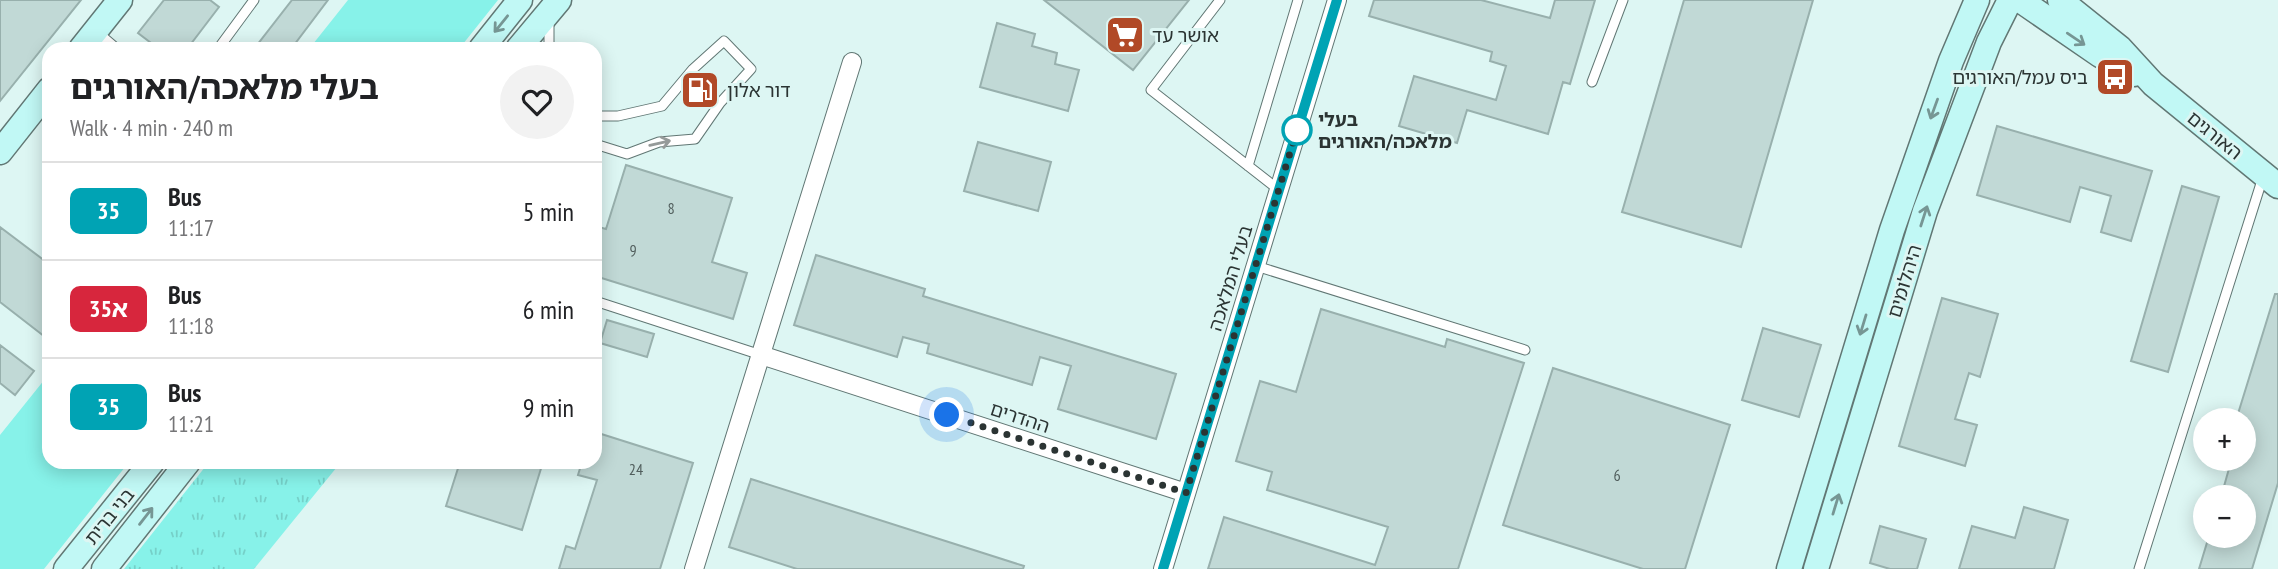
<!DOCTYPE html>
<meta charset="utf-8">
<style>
body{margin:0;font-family:"PT Sans Narrow","Noto Sans Hebrew",sans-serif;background:#f2f2f2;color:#202124;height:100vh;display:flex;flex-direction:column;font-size:26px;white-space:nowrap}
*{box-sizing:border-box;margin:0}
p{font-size:23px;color:#757577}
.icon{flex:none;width:38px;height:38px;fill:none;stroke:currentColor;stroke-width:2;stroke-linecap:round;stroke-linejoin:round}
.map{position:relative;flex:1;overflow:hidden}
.panel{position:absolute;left:42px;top:42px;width:560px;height:427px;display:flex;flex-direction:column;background:#fff;border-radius:21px;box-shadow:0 4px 18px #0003}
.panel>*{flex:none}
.badge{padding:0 14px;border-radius:10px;font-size:24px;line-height:46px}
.controls{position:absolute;left:2193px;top:408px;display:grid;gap:14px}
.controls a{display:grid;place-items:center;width:63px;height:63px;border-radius:50%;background:#fff;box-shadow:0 4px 18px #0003;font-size:35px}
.you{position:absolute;width:35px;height:35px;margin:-18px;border:5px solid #fff;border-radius:50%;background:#1a73e8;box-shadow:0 0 0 10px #1a73e833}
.map>.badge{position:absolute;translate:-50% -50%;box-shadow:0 0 0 4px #fff}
.round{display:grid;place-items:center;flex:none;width:74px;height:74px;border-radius:37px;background:#f2f2f2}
.headline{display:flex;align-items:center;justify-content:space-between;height:119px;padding:0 28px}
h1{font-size:33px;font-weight:700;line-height:52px}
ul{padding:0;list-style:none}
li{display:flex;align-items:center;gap:21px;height:98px;padding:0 28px;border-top:2px solid #e0e0e0}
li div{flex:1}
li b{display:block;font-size:26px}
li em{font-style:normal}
li .badge{min-width:77px;font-weight:700;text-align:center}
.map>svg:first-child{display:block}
.grass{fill:#87f2e9}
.park{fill:url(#park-tufts)}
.building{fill:#c1d9d6;stroke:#98b0ad;stroke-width:2}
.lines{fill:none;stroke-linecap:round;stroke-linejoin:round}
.lane-casing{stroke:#617774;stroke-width:11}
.street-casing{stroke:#617774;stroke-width:20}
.secondary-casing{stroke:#617774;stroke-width:27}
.lane{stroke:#fff;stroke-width:9}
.street{stroke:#fff;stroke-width:18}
.secondary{stroke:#c1f8f5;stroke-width:24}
.oneway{stroke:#769694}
.oneway2{stroke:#959a99}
.line-casing{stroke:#fff;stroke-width:16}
.line{stroke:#00a3b4;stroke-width:10}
.walk{stroke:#2b3433;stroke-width:7;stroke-dasharray:0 12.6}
.stop-dot{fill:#fff;stroke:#00a3b4;stroke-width:3.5}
.labels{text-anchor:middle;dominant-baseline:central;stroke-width:6;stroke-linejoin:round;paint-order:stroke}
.number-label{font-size:16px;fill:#505d5c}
.poi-label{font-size:19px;fill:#2b3433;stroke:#ddf6f3;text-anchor:start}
.stop-label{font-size:19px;font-weight:bold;fill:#2b3433;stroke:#ddf6f3;text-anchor:start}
.street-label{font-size:19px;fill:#2b3433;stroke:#ddf6f3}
</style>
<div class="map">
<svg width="2278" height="569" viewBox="0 0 2278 569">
<defs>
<pattern id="park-tufts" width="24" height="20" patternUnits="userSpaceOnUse" patternTransform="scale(1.75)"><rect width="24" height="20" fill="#87f2e9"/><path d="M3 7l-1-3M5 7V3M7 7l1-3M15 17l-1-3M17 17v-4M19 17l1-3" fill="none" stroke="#75d0c8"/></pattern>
</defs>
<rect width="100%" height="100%" fill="#ddf6f3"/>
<path class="grass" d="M 348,0 L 498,0 L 459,49 L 309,49 Z
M 49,374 L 49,462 L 129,462 L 44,569 L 0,569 L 0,435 Z"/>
<path class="park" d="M 209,462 L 341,462 L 254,569 L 124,569 Z"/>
<path class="building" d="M 0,0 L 81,0 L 0,101 Z
M 164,0 L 210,0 L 219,7 L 187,49 L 159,49 L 138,33 Z
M 292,0 L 328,0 L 291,49 L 254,49 Z
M 1044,0 L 1189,0 L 1133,70 Z
M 1374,0 L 1481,0 L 1550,18 L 1555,0 L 1595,0 L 1570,84 L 1563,82 L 1548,134 L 1467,110 L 1457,143 L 1399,126 L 1414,76 L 1496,100 L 1506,66 L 1490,61 L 1492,52 L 1369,16 Z
M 1684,0 L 1813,0 L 1741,247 L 1622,212 Z
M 997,23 L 1035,34 L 1032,46 L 1057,53 L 1055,64 L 1079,70 L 1068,111 L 980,87 Z
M 1997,126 L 2152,171 L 2131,241 L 2101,232 L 2111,196 L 2080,187 L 2070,222 L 1977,195 Z
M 978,142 L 1051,162 L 1038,211 L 964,191 Z
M 626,165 L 732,198 L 712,262 L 747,273 L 733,319 L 595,276 L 595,226 L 606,229 Z
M 2182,186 L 2219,197 L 2168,372 L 2131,361 Z
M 0,227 L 49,264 L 49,340 L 0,302 Z
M 816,255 L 925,289 L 923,296 L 1176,374 L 1156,439 L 1058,409 L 1071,366 L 1040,357 L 1032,385 L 927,353 L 929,344 L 903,337 L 897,357 L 794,325 Z
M 2275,294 L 2278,294 L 2278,483 L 2252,569 L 2199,569 L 2209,536 L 2244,536 L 2244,497 L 2221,497 L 2232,458 L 2244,458 L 2244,419 L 2237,417 Z
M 1942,298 L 1998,314 L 1980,377 L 1969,373 L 1955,419 L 1977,425 L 1965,466 L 1899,446 Z
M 1321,309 L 1445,347 L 1447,339 L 1524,363 L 1458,569 L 1208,569 L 1224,517 L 1375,565 L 1388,527 L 1267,490 L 1272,472 L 1236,461 L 1260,381 L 1296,392 Z
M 607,320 L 654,334 L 647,357 L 600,343 Z
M 1763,328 L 1821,345 L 1799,417 L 1742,400 Z
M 0,345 L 34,371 L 15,395 L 0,383 Z
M 1553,368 L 1730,425 L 1685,569 L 1643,569 L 1503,525 Z
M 595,432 L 693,463 L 660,569 L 559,569 L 566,546 L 575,549 L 597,480 L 578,475 L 582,462 L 595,462 Z
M 460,462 L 543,462 L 522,530 L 446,506 Z
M 751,479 L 1024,566 L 1023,569 L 797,569 L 729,547 Z
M 2024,507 L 2068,520 L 2054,569 L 1959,569 L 1972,526 L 2015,538 Z
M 1880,526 L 1926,539 L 1917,569 L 1890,569 L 1870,563 Z"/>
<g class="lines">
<defs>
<path id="lane" d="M 1220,0 L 1151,90 L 1279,190
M 97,32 L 117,49
M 218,49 L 254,0
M 549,49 L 549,19
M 1592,82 L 1623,0
M 595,116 L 618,116 L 662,106 L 693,69 L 724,41 L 751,69 L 720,103 L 695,139 L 659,142 L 627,154 L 595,144
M 1248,166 L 1298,0
M 1256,266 L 1525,350
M 595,301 L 761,355
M 2139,569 L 2263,177"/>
<path id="street" d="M 761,355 L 1186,493
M 694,569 L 852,62
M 1163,569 L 1337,0"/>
<path id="secondary" d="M 2020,0 L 2100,55 L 2134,74
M 2060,0 L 2120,48 L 2153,84 L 2278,186
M 81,49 L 120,0
M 481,49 L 520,0
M 518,49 L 559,0
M 0,152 L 49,90
M 66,569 L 152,462
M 104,569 L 188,462
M 1789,569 L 1892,230 L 1951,61 L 1977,0
M 1816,569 L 1925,211 L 1989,42 L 2010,0"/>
</defs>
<use href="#lane" class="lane-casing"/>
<use href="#street" class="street-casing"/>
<use href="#secondary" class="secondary-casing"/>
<use href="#lane" class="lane"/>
<use href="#street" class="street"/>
<use href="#secondary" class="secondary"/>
</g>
<defs><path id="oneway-shaft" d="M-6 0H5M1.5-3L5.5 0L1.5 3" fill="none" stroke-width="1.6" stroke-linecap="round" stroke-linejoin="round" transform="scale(1.75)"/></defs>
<g class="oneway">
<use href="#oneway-shaft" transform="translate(501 24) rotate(129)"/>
<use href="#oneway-shaft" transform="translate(2076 39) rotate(34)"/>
<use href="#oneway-shaft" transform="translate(1934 109) rotate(110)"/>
<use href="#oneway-shaft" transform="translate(1924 216) rotate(-72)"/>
<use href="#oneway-shaft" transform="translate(1863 325) rotate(107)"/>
<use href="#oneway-shaft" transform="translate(1836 504) rotate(-73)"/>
<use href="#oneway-shaft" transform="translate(146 516) rotate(-52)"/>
</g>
<use class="oneway2" href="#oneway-shaft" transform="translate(660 143) rotate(-13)"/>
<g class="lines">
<defs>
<path id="line" d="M 1163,569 L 1337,0"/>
</defs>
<use href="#line" class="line-casing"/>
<use href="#line" class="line"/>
<path class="walk" d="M 947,415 L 1186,493 L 1297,130"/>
</g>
<defs>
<symbol id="supermarket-square" viewBox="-11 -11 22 22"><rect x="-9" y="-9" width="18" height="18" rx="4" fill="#b14927" stroke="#ddf6f3"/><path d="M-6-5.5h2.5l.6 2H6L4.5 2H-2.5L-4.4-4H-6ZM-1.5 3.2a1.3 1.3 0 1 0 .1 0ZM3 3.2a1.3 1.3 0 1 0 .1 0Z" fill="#fff"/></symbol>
<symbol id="bus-square" viewBox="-11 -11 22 22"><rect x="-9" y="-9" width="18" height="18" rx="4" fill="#b14927" stroke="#ddf6f3"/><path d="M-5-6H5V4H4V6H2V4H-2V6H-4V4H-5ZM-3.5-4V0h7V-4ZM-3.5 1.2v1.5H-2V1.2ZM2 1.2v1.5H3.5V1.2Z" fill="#fff"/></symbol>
<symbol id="fuel-square" viewBox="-11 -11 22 22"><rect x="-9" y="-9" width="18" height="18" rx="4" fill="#b14927" stroke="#ddf6f3"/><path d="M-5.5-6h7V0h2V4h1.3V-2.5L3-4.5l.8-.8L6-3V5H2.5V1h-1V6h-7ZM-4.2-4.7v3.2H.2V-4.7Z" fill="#fff"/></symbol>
</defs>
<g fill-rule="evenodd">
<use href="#supermarket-square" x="1103" y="13" width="44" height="44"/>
<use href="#bus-square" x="2093" y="55" width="44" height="44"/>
<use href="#fuel-square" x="678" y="68" width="44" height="44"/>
</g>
<circle class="stop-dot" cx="1297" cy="130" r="14"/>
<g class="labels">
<g class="number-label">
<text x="671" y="208">8</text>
<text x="633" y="250">9</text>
<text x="636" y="469">24</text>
<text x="1617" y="475">6</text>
</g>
<g class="poi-label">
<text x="1152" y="35">אושר עד</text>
<text x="2088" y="77" text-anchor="end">ביס עמל/האורגים</text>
<text x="727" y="90">דור אלון</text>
</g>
<g class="stop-label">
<text x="1318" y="119">בעלי<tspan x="1318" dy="22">מלאכה/האורגים</tspan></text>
</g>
<g class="street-label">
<text transform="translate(2215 135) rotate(39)">האורגים</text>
<text transform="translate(1230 278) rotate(-73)">בעלי המלאכה</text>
<text transform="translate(1904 281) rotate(-73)">היהלומים</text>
<text transform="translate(1020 417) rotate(18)">ההדרים</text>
<text transform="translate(109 516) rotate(-51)">בני ברית</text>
</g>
</g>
</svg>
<div class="controls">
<a>+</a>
<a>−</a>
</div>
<div class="you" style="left:947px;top:415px"></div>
<section class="panel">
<div class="headline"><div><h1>בעלי מלאכה/האורגים</h1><p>Walk · 4 min · 240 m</p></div><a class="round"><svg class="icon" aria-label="heart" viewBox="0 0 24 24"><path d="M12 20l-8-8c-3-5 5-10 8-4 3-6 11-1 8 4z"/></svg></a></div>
<ul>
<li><span class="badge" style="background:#00a3b4;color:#fff">35</span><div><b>Bus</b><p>11:17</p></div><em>5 min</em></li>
<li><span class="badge" style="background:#d7263d;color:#fff">35א</span><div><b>Bus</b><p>11:18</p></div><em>6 min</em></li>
<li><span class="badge" style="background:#00a3b4;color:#fff">35</span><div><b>Bus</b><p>11:21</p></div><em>9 min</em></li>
</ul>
</section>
</div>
